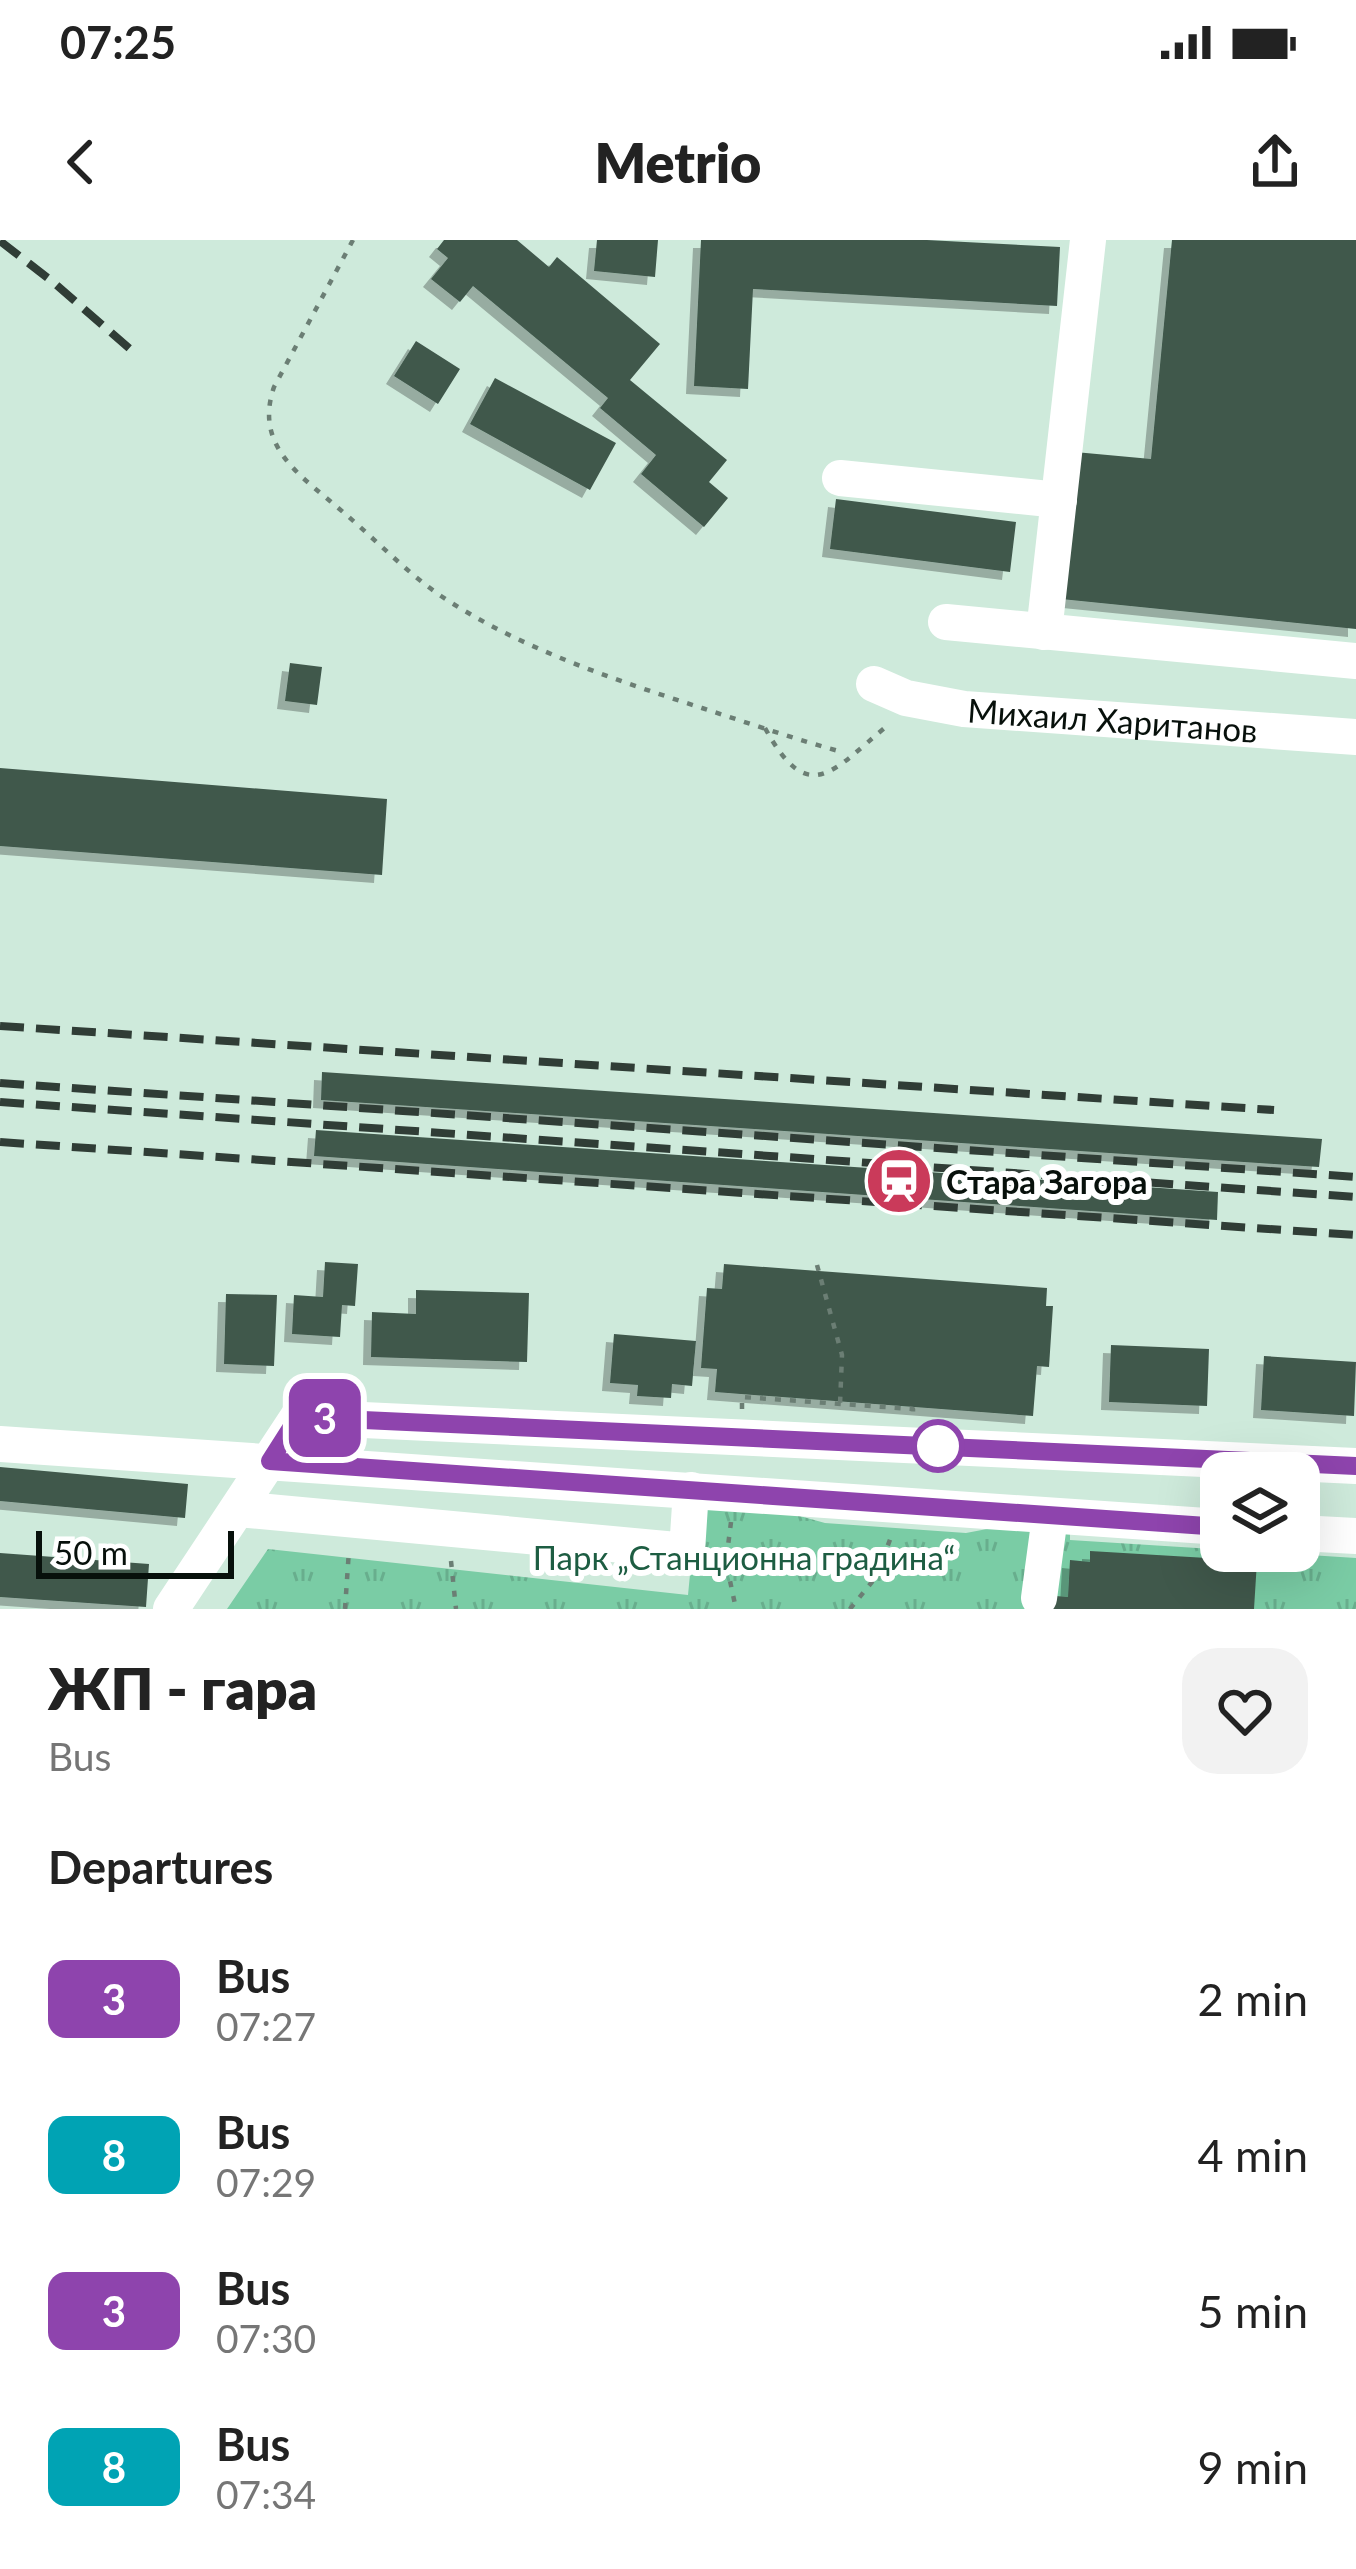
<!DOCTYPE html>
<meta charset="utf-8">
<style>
body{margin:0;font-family:Lato,sans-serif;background:#f2f2f2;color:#222;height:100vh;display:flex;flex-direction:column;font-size:45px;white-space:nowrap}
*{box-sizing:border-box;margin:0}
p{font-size:39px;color:#767676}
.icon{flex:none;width:66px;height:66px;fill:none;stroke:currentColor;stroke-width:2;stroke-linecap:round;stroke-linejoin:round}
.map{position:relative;height:1369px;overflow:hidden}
.panel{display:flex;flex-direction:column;background:#fff;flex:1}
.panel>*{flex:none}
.badge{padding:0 24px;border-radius:18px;font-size:42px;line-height:78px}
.buttons{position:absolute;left:1200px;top:1212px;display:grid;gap:24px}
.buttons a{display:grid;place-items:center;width:120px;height:120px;border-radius:24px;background:#fff;box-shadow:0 12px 48px #0002;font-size:60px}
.scale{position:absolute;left:36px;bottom:30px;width:198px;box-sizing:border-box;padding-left:12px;border:6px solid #07100b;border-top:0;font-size:33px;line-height:42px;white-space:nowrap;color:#07100b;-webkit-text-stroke:9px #fff;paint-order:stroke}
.map>.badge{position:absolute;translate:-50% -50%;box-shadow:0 0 0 6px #fff}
h2{padding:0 48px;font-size:45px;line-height:108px}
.round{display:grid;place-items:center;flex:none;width:126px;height:126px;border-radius:36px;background:#f2f2f2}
.overview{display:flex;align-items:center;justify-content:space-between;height:204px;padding:0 48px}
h1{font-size:57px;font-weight:800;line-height:90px}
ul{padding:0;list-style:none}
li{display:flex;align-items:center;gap:36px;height:156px;padding:0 48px}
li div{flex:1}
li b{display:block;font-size:45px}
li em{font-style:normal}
li .badge{min-width:132px;font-weight:700;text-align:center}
.status{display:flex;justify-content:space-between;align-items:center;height:84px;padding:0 60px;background:#fff;direction:ltr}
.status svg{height:33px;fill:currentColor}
header{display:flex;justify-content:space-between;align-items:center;height:156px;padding:0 48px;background:#fff;font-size:54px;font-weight:800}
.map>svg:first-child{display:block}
.park{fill:url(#park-tufts)}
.building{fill:#40584c;filter:url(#shadow)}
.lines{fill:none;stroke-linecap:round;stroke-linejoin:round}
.path{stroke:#6b7e74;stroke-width:4.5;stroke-dasharray:6 9;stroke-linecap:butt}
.minor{stroke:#fff;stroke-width:36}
.rail{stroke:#303d36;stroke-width:8;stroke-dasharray:24 12;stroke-linecap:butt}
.line-casing{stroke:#fff;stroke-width:27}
.line{stroke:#8e44ad;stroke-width:18}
.stop-dot{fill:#fff;stroke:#8e44ad;stroke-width:6}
.labels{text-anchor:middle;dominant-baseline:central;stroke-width:12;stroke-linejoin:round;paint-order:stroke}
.street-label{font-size:33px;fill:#07100b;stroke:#fff}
.poi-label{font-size:33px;font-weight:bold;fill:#07100b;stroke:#fff;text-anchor:start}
.park-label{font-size:33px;fill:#1d5d42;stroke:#fff}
</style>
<div class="status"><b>07:25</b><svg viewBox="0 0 49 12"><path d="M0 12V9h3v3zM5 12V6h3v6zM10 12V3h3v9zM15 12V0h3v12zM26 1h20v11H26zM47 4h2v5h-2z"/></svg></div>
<header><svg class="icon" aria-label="back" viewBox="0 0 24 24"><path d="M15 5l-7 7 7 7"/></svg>Metrio<svg class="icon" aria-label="share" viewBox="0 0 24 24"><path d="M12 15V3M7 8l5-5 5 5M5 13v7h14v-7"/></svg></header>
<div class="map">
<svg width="1356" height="1369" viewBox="0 0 1356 1369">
<defs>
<pattern id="park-tufts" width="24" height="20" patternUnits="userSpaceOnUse" patternTransform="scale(3)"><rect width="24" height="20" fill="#7acca5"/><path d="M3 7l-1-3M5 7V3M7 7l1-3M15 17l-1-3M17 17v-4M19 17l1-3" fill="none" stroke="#68ae8d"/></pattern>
<filter id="shadow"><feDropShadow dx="-8" dy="8" stdDeviation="0" flood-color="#0004"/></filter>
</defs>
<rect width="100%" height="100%" fill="#ceeadb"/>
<path class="park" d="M 706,1265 L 771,1268 L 825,1283 L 966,1293 L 1008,1285 L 1070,1289 L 1070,1300 L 1356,1318 L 1356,1369 L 227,1369 L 268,1309 L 688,1355 L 695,1283 Z"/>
<path class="building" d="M 444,0 L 517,0 L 549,27 L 557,17 L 660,104 L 630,140 L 727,220 L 709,242 L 728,258 L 704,287 L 641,234 L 656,215 L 600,168 L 608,158 L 473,46 L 460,62 L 431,39 L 448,18 L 437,9 Z
M 597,0 L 658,0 L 655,37 L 594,31 Z
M 701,0 L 927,0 L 1060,7 L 1057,66 L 753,49 L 748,149 L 694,146 Z
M 1172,0 L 1356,0 L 1356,389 L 1061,359 L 1075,212 L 1151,219 Z
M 416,101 L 460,129 L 438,164 L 394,136 Z
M 495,138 L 616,203 L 590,250 L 470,184 Z
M 836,259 L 1016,282 L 1010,332 L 830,309 Z
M 290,423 L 322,427 L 317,465 L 285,461 Z
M 0,528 L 387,559 L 382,635 L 0,606 Z
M 322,832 L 1322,899 L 1319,927 L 321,860 Z
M 316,890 L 1218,952 L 1217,980 L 314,916 Z
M 325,1022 L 358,1024 L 355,1066 L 342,1065 L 340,1097 L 292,1094 L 294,1055 L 323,1057 Z
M 724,1024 L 1047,1048 L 1046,1066 L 1053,1066 L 1049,1127 L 1037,1126 L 1033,1176 L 715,1152 L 717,1129 L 701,1128 L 707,1048 L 722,1049 Z
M 416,1050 L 529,1053 L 527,1122 L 371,1117 L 372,1072 L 416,1074 Z
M 226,1054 L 277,1055 L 274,1126 L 224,1124 Z
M 614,1094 L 696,1101 L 692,1146 L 672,1144 L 671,1158 L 637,1156 L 638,1145 L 610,1143 Z
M 1111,1105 L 1209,1109 L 1207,1166 L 1109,1162 Z
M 1264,1116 L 1356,1122 L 1354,1176 L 1261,1170 Z
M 0,1227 L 188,1244 L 185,1278 L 0,1261 Z
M 1090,1311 L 1257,1321 L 1254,1369 L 1042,1369 L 1043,1355 L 1068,1357 L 1070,1320 L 1090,1322 Z
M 0,1313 L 149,1324 L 146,1367 L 0,1357 Z"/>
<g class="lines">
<path class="path" d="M 353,0 L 274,147 C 253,208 303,237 343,272 C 375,299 406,332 441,356 C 519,408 612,439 702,468 C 748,483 795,499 842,512
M 765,488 C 809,569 833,530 887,486
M 817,1025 L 842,1115 L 840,1165
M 742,1169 L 742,1157 L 913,1169 L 913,1174
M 731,1282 L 726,1322 L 736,1369
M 451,1321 L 456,1369
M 345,1369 L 349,1310
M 850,1369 L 876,1337 L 891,1297"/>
<g class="minor">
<path d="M 840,238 L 1059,260"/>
<path d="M 946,382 L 1356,421"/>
<path d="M 1044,392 L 1088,0"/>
<path id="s1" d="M 874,444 L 906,458 L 964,469 L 1356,497"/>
<path d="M 0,1204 L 1221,1287"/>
<path d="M 238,1269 L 687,1311 L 691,1250"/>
<path d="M 1299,1293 L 1356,1296"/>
<path d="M 1039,1358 L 1050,1276"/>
<path d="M 171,1369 L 298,1177 L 1356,1226"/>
</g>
<path class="rail" d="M 0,1 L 53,42 L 130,109
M 0,786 L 1274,870
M 0,843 L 1356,937
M 0,862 L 1356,957
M 0,902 L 1356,995"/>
</g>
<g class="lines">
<defs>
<path id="line" d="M 1221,1287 L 270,1221 L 298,1177 L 1356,1226"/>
</defs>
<use href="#line" class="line-casing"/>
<use href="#line" class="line"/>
</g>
<defs>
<symbol id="station-disc" viewBox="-11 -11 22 22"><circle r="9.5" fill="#ca3a5a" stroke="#fff"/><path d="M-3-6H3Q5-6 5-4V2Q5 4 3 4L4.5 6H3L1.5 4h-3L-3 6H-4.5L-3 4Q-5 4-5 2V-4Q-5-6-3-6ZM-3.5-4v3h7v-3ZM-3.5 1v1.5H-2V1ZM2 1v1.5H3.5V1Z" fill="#fff"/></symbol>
</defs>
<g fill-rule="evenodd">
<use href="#station-disc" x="861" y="903" width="76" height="76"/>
</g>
<circle class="stop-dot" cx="938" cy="1206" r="24"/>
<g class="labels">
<g class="street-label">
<text stroke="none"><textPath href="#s1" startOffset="243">Михаил Хаританов</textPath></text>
</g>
<g class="poi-label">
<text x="946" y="941">Стара Загора</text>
</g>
<g class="park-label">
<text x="744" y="1317">Парк „Станционна градина“</text>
</g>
</g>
</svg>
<div class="buttons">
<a><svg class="icon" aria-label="layers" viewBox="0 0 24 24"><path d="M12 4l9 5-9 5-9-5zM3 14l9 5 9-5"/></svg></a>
</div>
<div class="scale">50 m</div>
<b class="badge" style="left:325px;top:1178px;background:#8e44ad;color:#fff">3</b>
</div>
<section class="panel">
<div class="overview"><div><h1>ЖП - гара</h1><p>Bus</p></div><a class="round"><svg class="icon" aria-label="heart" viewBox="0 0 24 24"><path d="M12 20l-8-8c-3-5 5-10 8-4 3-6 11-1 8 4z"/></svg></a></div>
<h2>Departures</h2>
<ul>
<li><span class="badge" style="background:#8e44ad;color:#fff">3</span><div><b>Bus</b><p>07:27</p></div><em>2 min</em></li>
<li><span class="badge" style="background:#00a3b4;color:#fff">8</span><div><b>Bus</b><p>07:29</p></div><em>4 min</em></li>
<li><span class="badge" style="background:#8e44ad;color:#fff">3</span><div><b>Bus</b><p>07:30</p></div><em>5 min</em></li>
<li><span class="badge" style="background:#00a3b4;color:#fff">8</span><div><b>Bus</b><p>07:34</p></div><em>9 min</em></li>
</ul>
</section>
